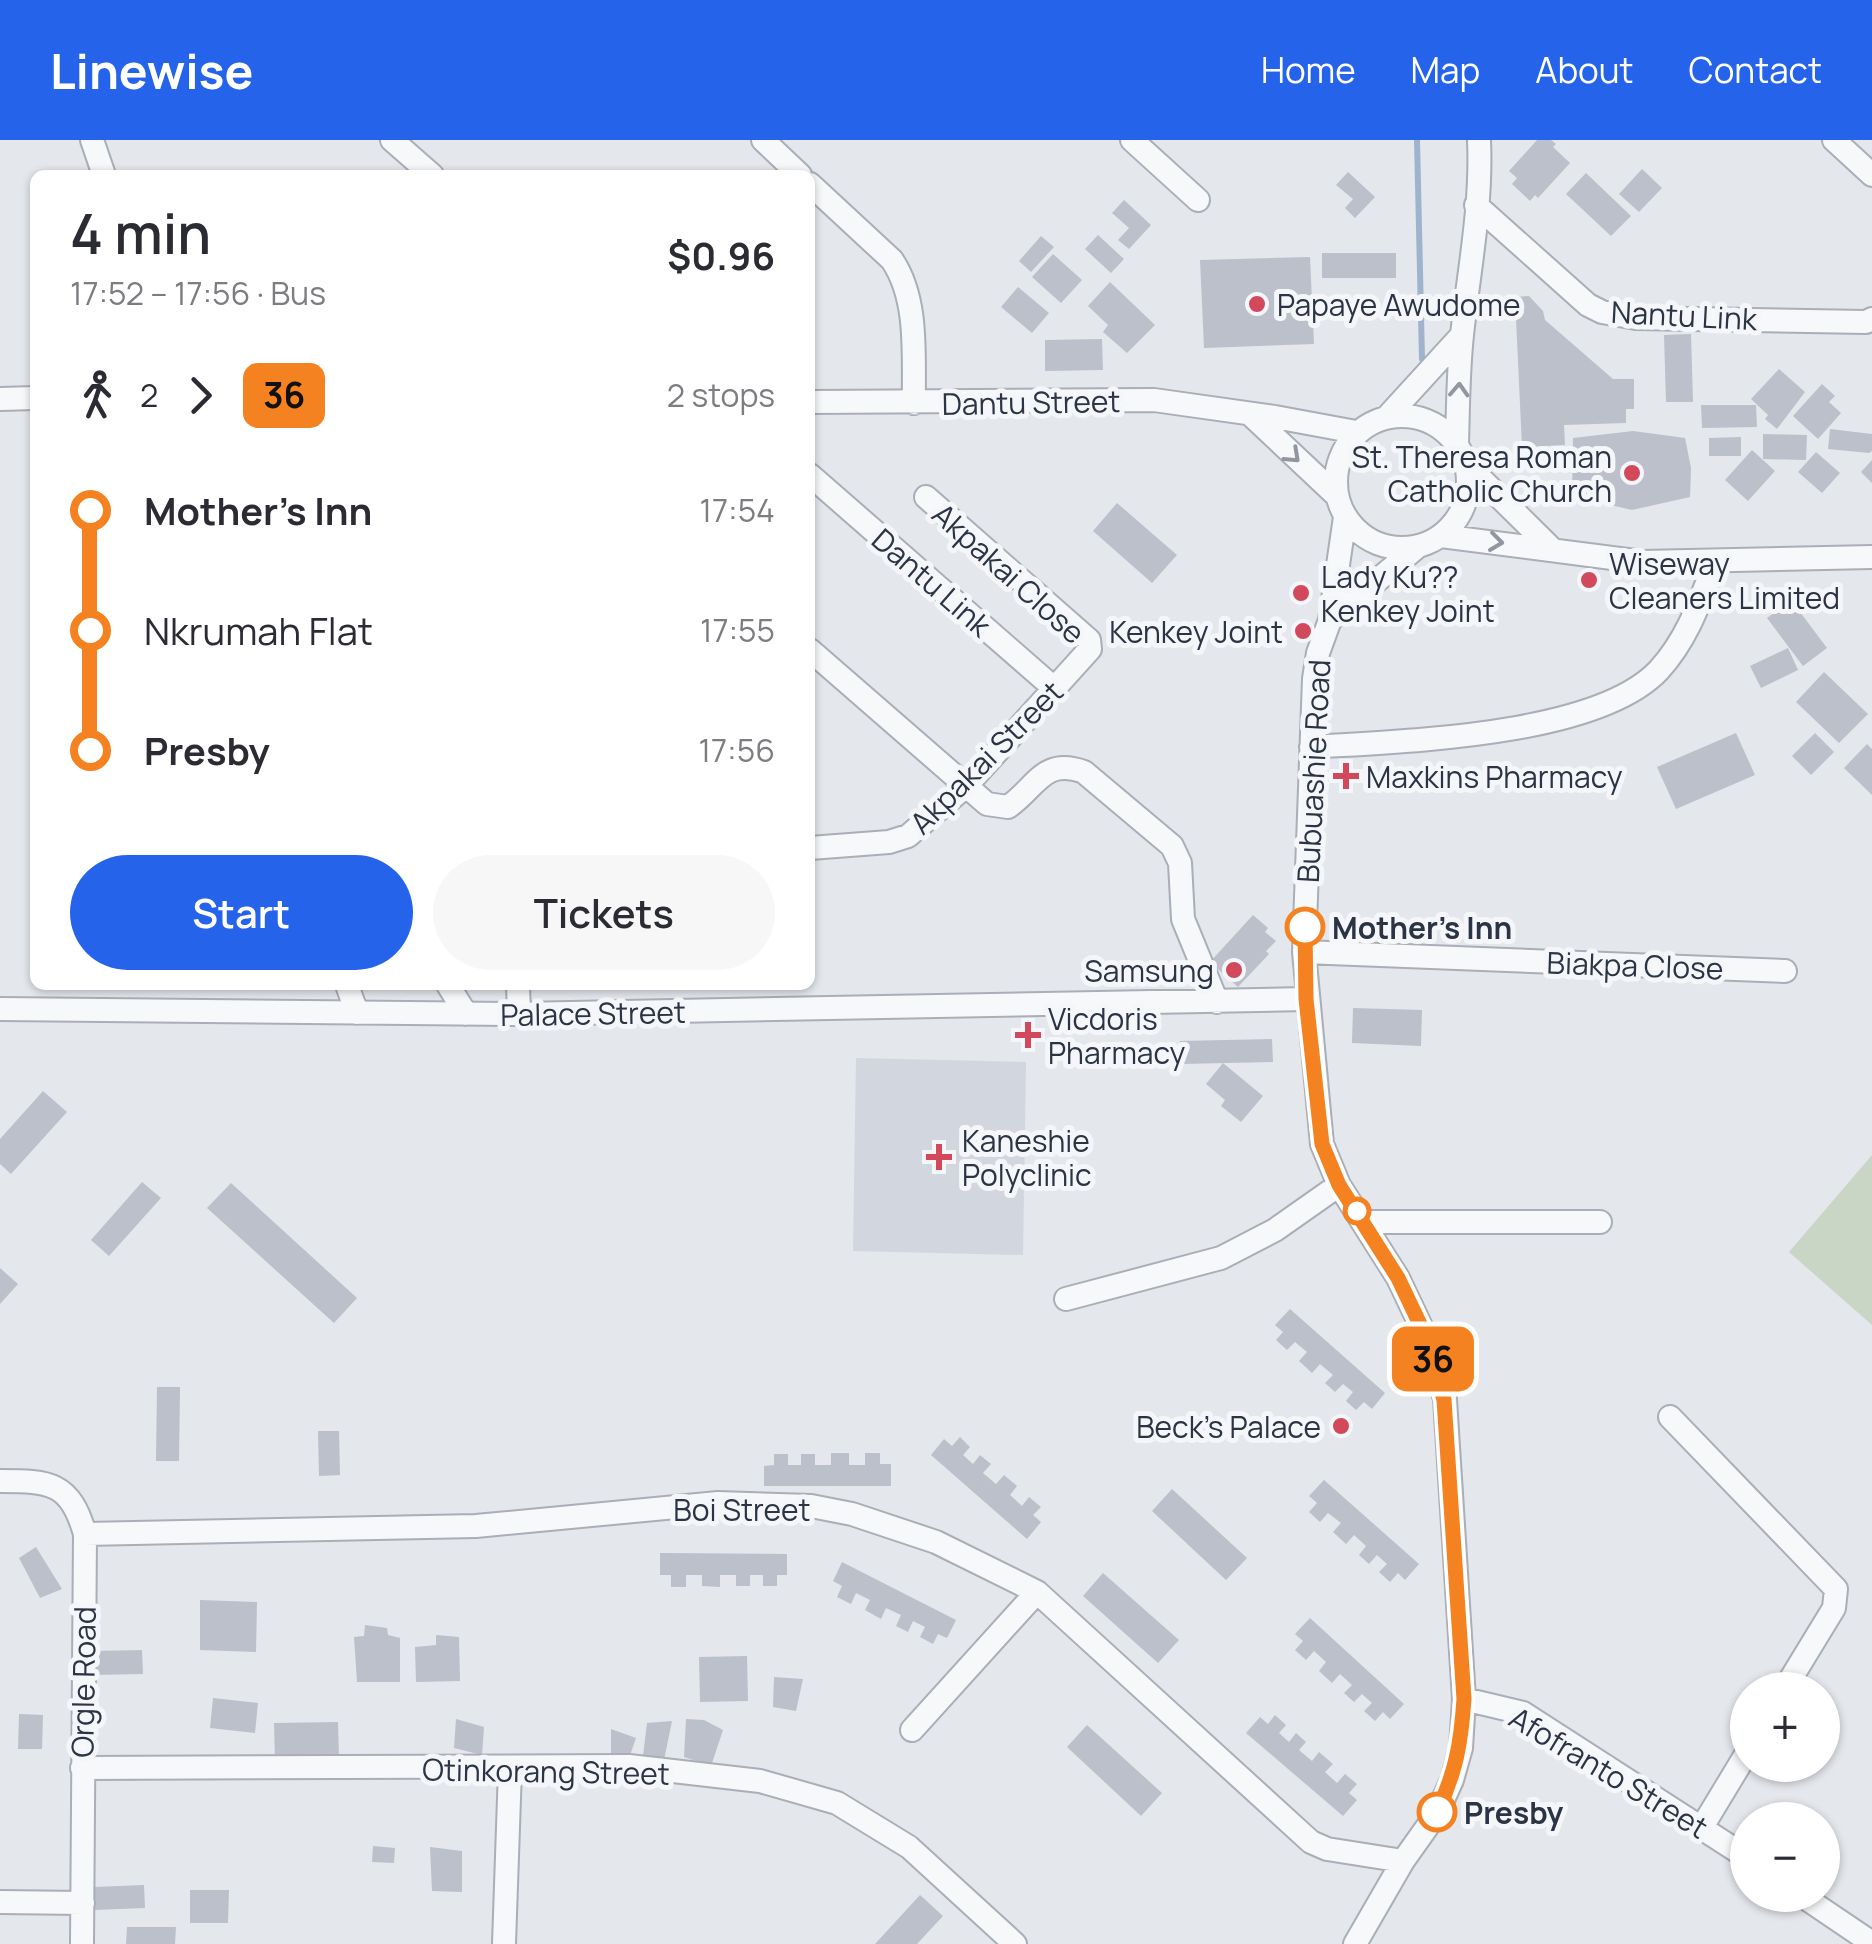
<!DOCTYPE html>
<meta charset="utf-8">
<style>
body{margin:0;font-family:Manrope,sans-serif;background:#f7f7f7;color:#2b2b33;height:100vh;display:flex;flex-direction:column;font-size:38px;white-space:nowrap}
*{box-sizing:border-box;margin:0}
p{font-size:32px;color:#7c7c81}
.icon{flex:none;width:55px;height:55px;fill:none;stroke:currentColor;stroke-width:2;stroke-linecap:round;stroke-linejoin:round}
.map{position:relative;flex:1;overflow:hidden}
.drawer{position:absolute;left:30px;top:30px;width:785px;height:820px;display:flex;flex-direction:column;background:#fff;border-radius:15px;box-shadow:0 2px 8px #0004}
.drawer>*{flex:none}
.badge{padding:0 20px;border-radius:15px;font-size:35px;line-height:65px}
.tools{position:absolute;left:1730px;top:1532px;display:grid;gap:20px}
.tools a{display:grid;place-items:center;width:110px;height:110px;border-radius:50%;background:#fff;box-shadow:0 2px 8px #0004;font-size:50px}
.map>.badge{position:absolute;translate:-50% -50%;box-shadow:0 0 0 5px #fff}
.legs{display:flex;align-items:center;gap:15px;height:110px;padding:0 40px;font-size:32px}
.legs p{margin-inline-start:auto}
.headline{display:flex;align-items:center;justify-content:space-between;height:170px;padding:0 40px}
h1{font-size:55px;font-weight:600;line-height:75px}
.primary-button{display:flex;gap:20px;margin-top:auto;padding:20px 40px}
.primary-button a{flex:1;height:115px;border-radius:60px;background:#2563eb;color:#fff;font-size:40px;font-weight:600;line-height:115px;text-align:center}
.primary-button a+a{background:#f7f7f7;color:#2b2b33}
ul{padding:0 40px;list-style:none}
li{display:flex;align-items:center;gap:35px;height:120px;font-size:38px}
li i{display:grid;place-items:center;width:15px;height:100%;margin:0 12px;background:currentColor}
li i::after{content:'';width:25px;height:25px;margin:-12px;border:8px solid;border-radius:50%;background:#fff}
li p{margin-inline-start:auto}
li:first-child i{background:linear-gradient(#0000 50%,currentColor 0)}
li:last-child i{background:linear-gradient(currentColor 50%,#0000 0)}
header{display:flex;align-items:center;gap:60px;box-sizing:border-box;height:140px;padding:0 50px;background:#2563eb;color:#fff}
header strong{font-size:48px}
nav{display:flex;gap:55px;margin-inline-start:auto;font-size:35px}
.map>svg:first-child{display:block}
.built{fill:#d2d6de}
.green{fill:#c9d6c5}
.lines{fill:none;stroke-linecap:round;stroke-linejoin:round}
.stream{stroke:#9fb4cc;stroke-width:6}
.building{fill:#bbc0ca}
.minor-casing{stroke:#a9aeb7;stroke-width:26}
.minor{stroke:#f7f8fa;stroke-width:22}
.oneway{stroke:#9196a0}
.line-1-casing{stroke:#fff;stroke-width:22}
.line-1{stroke:#f58220;stroke-width:15}
.poi-dot{fill:#d1495b;stroke:#f4f6f9;stroke-width:4}
.stop-1-dot{fill:#fff;stroke:#f58220;stroke-width:5}
.labels{text-anchor:middle;dominant-baseline:central;stroke-width:10;stroke-linejoin:round;paint-order:stroke}
.poi-label{font-size:30px;fill:#2b3445;stroke:#f4f6f9;text-anchor:start}
.street-label{font-size:30px;fill:#2b3445;stroke:#f4f6f9}
.stop-label{font-size:30px;font-weight:bold;fill:#2b3445;stroke:#f4f6f9;text-anchor:start}
</style>
<header>
<strong>Linewise</strong>
<nav><a>Home</a><a>Map</a><a>About</a><a>Contact</a></nav>
</header>
<div class="map">
<svg width="1872" height="1804" viewBox="0 0 1872 1804">
<rect width="100%" height="100%" fill="#e4e7ec"/>
<path class="built" d="M 856,918 L 1026,922 L 1023,1115 L 853,1111 Z"/>
<path class="green" d="M 1872,1015 L 1872,1185 L 1789,1112 Z"/>
<g class="lines">
<path class="stream" d="M 1417,0 L 1422,219"/>
</g>
<path class="building" d="M 1537,0 L 1551,0 L 1556,4 L 1553,7 L 1570,23 L 1538,58 L 1535,55 L 1530,61 L 1512,44 L 1517,38 L 1509,31 Z
M 1642,29 L 1662,48 L 1639,72 L 1619,54 Z
M 1348,32 L 1375,57 L 1355,78 L 1345,68 L 1353,59 L 1336,45 Z
M 1586,33 L 1631,76 L 1611,96 L 1566,54 Z
M 1124,60 L 1151,85 L 1129,109 L 1118,100 L 1129,88 L 1112,73 Z
M 1098,95 L 1124,119 L 1111,133 L 1085,109 Z
M 1041,96 L 1054,107 L 1031,132 L 1019,121 Z
M 1322,113 L 1396,113 L 1396,138 L 1322,138 Z
M 1053,114 L 1082,140 L 1061,163 L 1032,137 Z
M 1310,117 L 1314,204 L 1204,208 L 1200,120 Z
M 1110,142 L 1155,185 L 1127,213 L 1103,192 L 1108,185 L 1088,166 Z
M 1018,147 L 1049,173 L 1032,193 L 1001,167 Z
M 1529,156 L 1543,171 L 1545,180 L 1613,239 L 1634,239 L 1634,269 L 1626,269 L 1626,283 L 1564,285 L 1565,305 L 1522,307 L 1515,157 Z
M 1691,194 L 1693,262 L 1666,262 L 1664,195 Z
M 1102,199 L 1103,230 L 1045,231 L 1045,200 Z
M 1779,229 L 1805,252 L 1777,289 L 1765,279 L 1768,275 L 1751,259 Z
M 1822,244 L 1835,256 L 1829,262 L 1841,273 L 1818,299 L 1793,276 Z
M 1701,265 L 1756,265 L 1757,287 L 1702,288 Z
M 1830,289 L 1872,294 L 1872,311 L 1869,313 L 1828,309 Z
M 1633,291 L 1685,298 L 1691,328 L 1690,357 L 1632,370 L 1572,356 L 1573,298 Z
M 1763,294 L 1807,295 L 1806,320 L 1763,319 Z
M 1741,297 L 1741,316 L 1709,316 L 1709,298 Z
M 1752,310 L 1775,331 L 1748,361 L 1725,340 Z
M 1816,312 L 1840,333 L 1822,353 L 1798,332 Z
M 1872,320 L 1872,343 L 1861,332 Z
M 1117,363 L 1177,415 L 1152,443 L 1093,391 Z
M 1791,460 L 1827,508 L 1803,526 L 1767,478 Z
M 1788,508 L 1798,530 L 1761,548 L 1750,526 Z
M 1824,532 L 1868,574 L 1839,603 L 1796,562 Z
M 1736,593 L 1755,635 L 1676,669 L 1657,627 Z
M 1815,593 L 1834,612 L 1811,635 L 1792,616 Z
M 1867,604 L 1872,609 L 1872,655 L 1844,628 Z
M 1253,775 L 1268,788 L 1265,792 L 1276,801 L 1266,811 L 1269,814 L 1238,847 L 1210,822 Z
M 1353,868 L 1422,870 L 1421,906 L 1352,903 Z
M 1272,899 L 1273,922 L 1181,924 L 1180,901 Z
M 1223,923 L 1263,956 L 1241,982 L 1221,966 L 1225,960 L 1206,944 Z
M 43,951 L 67,972 L 11,1034 L 0,1024 L 0,999 Z
M 142,1042 L 161,1058 L 109,1116 L 91,1100 Z
M 231,1043 L 357,1158 L 334,1183 L 207,1068 Z
M 0,1128 L 18,1144 L 0,1164 Z
M 1290,1169 L 1385,1253 L 1372,1269 L 1364,1262 L 1356,1270 L 1346,1261 L 1353,1252 L 1343,1244 L 1335,1252 L 1325,1243 L 1333,1235 L 1320,1224 L 1312,1233 L 1299,1221 L 1307,1212 L 1295,1202 L 1287,1210 L 1276,1200 L 1283,1192 L 1275,1185 Z
M 157,1247 L 180,1247 L 179,1321 L 156,1321 Z
M 318,1291 L 339,1291 L 340,1335 L 319,1336 Z
M 960,1297 L 970,1307 L 963,1315 L 973,1324 L 980,1315 L 991,1324 L 983,1333 L 996,1344 L 1004,1335 L 1017,1346 L 1010,1355 L 1022,1366 L 1029,1357 L 1041,1367 L 1033,1375 L 1041,1382 L 1027,1399 L 931,1315 L 944,1299 L 952,1306 Z
M 831,1313 L 849,1313 L 849,1325 L 865,1325 L 865,1313 L 880,1313 L 880,1324 L 891,1324 L 891,1346 L 764,1346 L 764,1326 L 774,1325 L 774,1314 L 788,1314 L 788,1325 L 801,1325 L 801,1314 L 815,1314 L 815,1325 L 831,1325 Z
M 1324,1340 L 1419,1424 L 1405,1440 L 1398,1433 L 1390,1442 L 1379,1432 L 1387,1424 L 1377,1415 L 1369,1424 L 1359,1415 L 1366,1406 L 1354,1395 L 1346,1404 L 1333,1392 L 1341,1383 L 1328,1373 L 1320,1382 L 1309,1372 L 1317,1363 L 1309,1356 Z
M 1172,1349 L 1247,1418 L 1226,1440 L 1152,1371 Z
M 36,1407 L 62,1449 L 40,1458 L 19,1418 Z
M 660,1413 L 787,1414 L 787,1435 L 777,1435 L 777,1446 L 763,1446 L 763,1435 L 750,1435 L 750,1446 L 736,1446 L 736,1435 L 720,1435 L 720,1447 L 702,1446 L 702,1435 L 686,1435 L 686,1447 L 671,1447 L 671,1435 L 660,1435 Z
M 842,1422 L 956,1480 L 947,1498 L 938,1494 L 933,1504 L 920,1497 L 925,1487 L 913,1481 L 908,1492 L 896,1486 L 901,1475 L 886,1468 L 881,1479 L 865,1470 L 870,1460 L 856,1453 L 851,1464 L 837,1457 L 842,1446 L 833,1441 Z
M 1103,1433 L 1179,1500 L 1158,1523 L 1083,1456 Z
M 200,1460 L 257,1462 L 256,1512 L 200,1510 Z
M 1310,1478 L 1404,1564 L 1390,1579 L 1383,1572 L 1375,1581 L 1364,1571 L 1372,1563 L 1362,1554 L 1354,1562 L 1344,1553 L 1352,1545 L 1340,1534 L 1332,1543 L 1319,1531 L 1326,1522 L 1314,1511 L 1306,1520 L 1295,1510 L 1303,1501 L 1295,1494 Z
M 365,1485 L 387,1488 L 388,1495 L 400,1498 L 400,1542 L 357,1542 L 354,1497 L 364,1496 Z
M 436,1495 L 459,1497 L 460,1541 L 416,1542 L 415,1507 L 436,1505 Z
M 142,1510 L 143,1534 L 93,1535 L 93,1511 Z
M 747,1516 L 748,1561 L 700,1562 L 699,1517 Z
M 774,1537 L 803,1539 L 796,1571 L 773,1567 Z
M 213,1558 L 258,1563 L 255,1593 L 210,1588 Z
M 19,1574 L 43,1575 L 42,1609 L 18,1609 Z
M 1275,1575 L 1286,1585 L 1279,1593 L 1289,1602 L 1296,1593 L 1306,1602 L 1299,1610 L 1312,1621 L 1319,1612 L 1333,1624 L 1325,1632 L 1337,1643 L 1345,1634 L 1357,1644 L 1349,1653 L 1357,1660 L 1343,1676 L 1246,1593 L 1260,1577 L 1268,1584 Z
M 456,1579 L 484,1587 L 482,1615 L 454,1608 Z
M 686,1579 L 704,1580 L 723,1590 L 711,1626 L 684,1617 Z
M 672,1581 L 663,1625 L 642,1624 L 647,1583 Z
M 338,1582 L 339,1619 L 275,1620 L 274,1583 Z
M 1087,1585 L 1162,1653 L 1141,1676 L 1067,1607 Z
M 611,1589 L 636,1598 L 628,1621 L 611,1619 Z
M 373,1706 L 395,1708 L 394,1723 L 372,1722 Z
M 430,1707 L 462,1711 L 462,1752 L 432,1751 Z
M 144,1745 L 145,1768 L 95,1770 L 94,1747 Z
M 190,1750 L 229,1750 L 228,1783 L 190,1783 Z
M 920,1755 L 943,1776 L 917,1804 L 875,1804 Z
M 127,1787 L 176,1787 L 175,1804 L 126,1804 Z"/>
<g class="lines">
<defs>
<path id="minor" d="M 92,0 L 104,35
M 392,0 L 432,35
M 763,0 L 800,35
M 1132,0 L 1198,60
M 1834,0 L 1872,35
M 810,44 L 892,120 C 919,160 913,216 914,263
M 1476,65 L 1588,165 L 1602,172 L 1636,178 L 1866,182 L 1872,179
M 0,259 L 35,258
M 810,262 L 1154,260 L 1275,277 L 1356,292
M 1251,275 L 1336,355
M1336 342a66 66 0 1 1 132 0a66 66 0 1 1-132 0Z
M 1388,276 L 1462,195
M 1457,305 C 1458,269 1458,232 1462,195 C 1469,129 1482,66 1479,0
M 1466,324 L 1551,408
M 810,335 L 1055,549
M 1345,377 L 1330,480 L 1318,513 L 1314,539 L 1304,812 L 1322,1004 L 1339,1045 L 1398,1138 L 1427,1199 L 1445,1259 L 1464,1559 L 1461,1608 L 1452,1640 L 1437,1673 L 1403,1721 L 1355,1804
M 1441,396 L 1643,422 L 1872,417
M 1330,480 L 1417,407
M 810,510 L 987,664 L 1008,667 C 1037,647 1043,617 1084,632 L 1172,706 L 1180,723 L 1183,779 L 1217,862
M 1311,607 C 1400,601 1596,597 1659,530 C 1688,498 1700,461 1715,422
M 810,708 L 889,702 L 908,696 L 966,646 L 1090,509 L 1089,500 L 926,357
M 1304,812 L 1785,831
M 347,845 L 357,873
M 448,845 L 466,874
M 518,845 L 519,874
M 0,869 L 519,874 L 1306,859
M 1365,1082 L 1600,1082
M 1066,1159 L 1221,1118 L 1275,1090 L 1339,1045
M 1670,1277 L 1836,1449 L 1834,1468 L 1784,1550
M 0,1341 C 50,1341 70,1342 85,1394 L 82,1804
M 85,1394 L 476,1386 L 718,1363 L 811,1366 L 852,1374 L 936,1402 L 1037,1452 L 1311,1702 L 1327,1709 L 1403,1721
M 1464,1559 L 1523,1573 L 1748,1718
M 912,1590 L 1037,1452
M 82,1628 L 629,1626 L 760,1641 L 837,1663 L 909,1707 L 1015,1804
M 1702,1687 L 1748,1611
M 1801,1755 L 1872,1803
M 0,1762 L 83,1763
M 504,1804 L 510,1629"/>
</defs>
<use href="#minor" class="minor-casing"/>
<use href="#minor" class="minor"/>
</g>
<defs><path id="oneway-chevron" d="M-2-3.5L2.5 0L-2 3.5" fill="none" stroke-width="1.6" stroke-linecap="round" stroke-linejoin="round" transform="scale(2.5)"/></defs>
<g class="oneway">
<use href="#oneway-chevron" transform="translate(1459 250) rotate(-87)"/>
<use href="#oneway-chevron" transform="translate(1293 316) rotate(43)"/>
<use href="#oneway-chevron" transform="translate(1496 402) rotate(7)"/>
</g>
<g class="lines">
<defs>
<path id="line-1" d="M 1305,787 L 1306,859 L 1322,1004 L 1339,1045 L 1398,1138 L 1427,1199 L 1444,1260 L 1464,1559 C 1461,1603 1456,1632 1437,1672"/>
</defs>
<use href="#line-1" class="line-1-casing"/>
<use href="#line-1" class="line-1"/>
</g>
<g class="poi-dot">
<circle cx="1257" cy="164" r="10"/>
<circle cx="1632" cy="333" r="10"/>
<circle cx="1589" cy="440" r="10"/>
<circle cx="1301" cy="453" r="10"/>
<circle cx="1303" cy="491" r="10"/>
<path d="M1341 621h10v10h10v10h-10v10h-10v-10h-10v-10h10z"/>
<circle cx="1234" cy="830" r="10"/>
<path d="M1023 880h10v10h10v10h-10v10h-10v-10h-10v-10h10z"/>
<path d="M934 1002h10v10h10v10h-10v10h-10v-10h-10v-10h10z"/>
<circle cx="1341" cy="1286" r="10"/>
</g>
<g class="stop-1-dot">
<circle cx="1305" cy="787" r="18"/>
<circle cx="1357" cy="1071" r="12"/>
<circle cx="1437" cy="1672" r="18"/>
</g>
<g class="labels">
<g class="poi-label">
<text x="1277" y="164">Papaye Awudome</text>
<text x="1612" y="316" text-anchor="end">St. Theresa Roman<tspan x="1612" dy="34">Catholic Church</tspan></text>
<text x="1609" y="423">Wiseway<tspan x="1609" dy="34">Cleaners Limited</tspan></text>
<text x="1321" y="436">Lady Ku??<tspan x="1321" dy="34">Kenkey Joint</tspan></text>
<text x="1283" y="491" text-anchor="end">Kenkey Joint</text>
<text x="1366" y="636">Maxkins Pharmacy</text>
<text x="1214" y="830" text-anchor="end">Samsung</text>
<text x="1048" y="878">Vicdoris<tspan x="1048" dy="34">Pharmacy</tspan></text>
<text x="962" y="1000">Kaneshie<tspan x="962" dy="34">Polyclinic</tspan></text>
<text x="1321" y="1286" text-anchor="end">Beck's Palace</text>
</g>
<g class="street-label">
<text transform="translate(1684 175) rotate(3)">Nantu Link</text>
<text transform="translate(1031 262) rotate(-1)">Dantu Street</text>
<text transform="translate(1009 433) rotate(42)">Akpakai Close</text>
<text transform="translate(932 442) rotate(41)">Dantu Link</text>
<text transform="translate(986 617) rotate(-45)">Akpakai Street</text>
<text transform="translate(1313 631) rotate(-87)">Bubuashie Road</text>
<text transform="translate(1635 825) rotate(2)">Biakpa Close</text>
<text transform="translate(593 873) rotate(-1)">Palace Street</text>
<text x="742" y="1369">Boi Street</text>
<text transform="translate(83 1542) rotate(-89)">Orgle Road</text>
<text transform="translate(546 1631) rotate(1)">Otinkorang Street</text>
<text transform="translate(1609 1632) rotate(31)">Afofranto Street</text>
</g>
<g class="stop-label">
<text x="1332" y="787">Mother's Inn</text>
<text x="1464" y="1672">Presby</text>
</g>
</g>
</svg>
<div class="tools">
<a>+</a>
<a>−</a>
</div>
<b class="badge" style="left:1433px;top:1219px;background:#f58220;color:#111">36</b>
<section class="drawer">
<div class="headline"><div><h1>4 min</h1><p>17:52 – 17:56 · Bus</p></div><b>$0.96</b></div>
<div class="legs"><svg class="icon" aria-label="walk" viewBox="0 0 24 24"><circle cx="13" cy="4" r="2"/><path d="M13 8l-2 6 4 7M11 14l-3 7M7 12l3-4h3l4 4"/></svg>2<svg class="icon" aria-label="forward" viewBox="0 0 24 24"><path d="M9 5l7 7-7 7"/></svg><b class="badge" style="background:#f58220;color:#111">36</b><p>2 stops</p></div>
<ul>
<li><i style="color:#f58220"></i><b>Mother's Inn</b><p>17:54</p></li>
<li><i style="color:#f58220"></i><span>Nkrumah Flat</span><p>17:55</p></li>
<li><i style="color:#f58220"></i><b>Presby</b><p>17:56</p></li>
</ul>
<div class="primary-button"><a>Start</a><a>Tickets</a></div>
</section>
</div>
